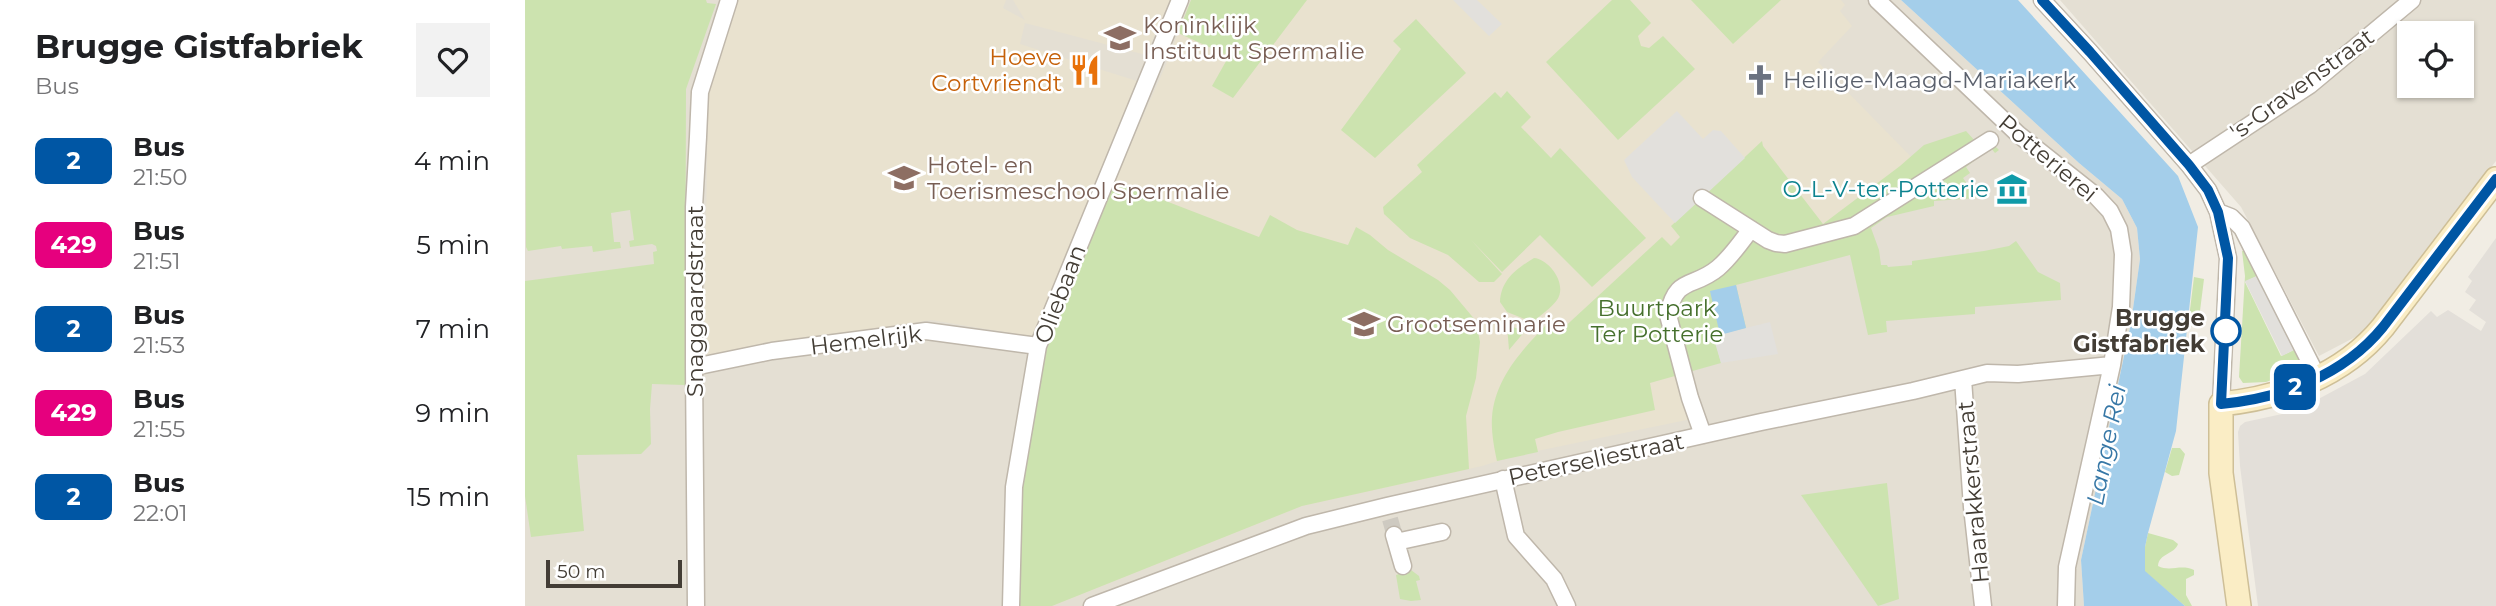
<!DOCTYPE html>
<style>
body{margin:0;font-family:Montserrat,sans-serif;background:#f2f2f2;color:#202124;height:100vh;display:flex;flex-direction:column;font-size:26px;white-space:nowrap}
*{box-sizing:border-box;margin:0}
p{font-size:23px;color:#757577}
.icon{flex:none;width:38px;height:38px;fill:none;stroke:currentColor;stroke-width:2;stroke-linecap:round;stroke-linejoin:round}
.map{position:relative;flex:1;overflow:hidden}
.drawer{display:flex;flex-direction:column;background:#fff;width:525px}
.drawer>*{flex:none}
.badge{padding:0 14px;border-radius:10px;font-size:24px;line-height:46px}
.tools{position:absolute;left:1872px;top:21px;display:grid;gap:14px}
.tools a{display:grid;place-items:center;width:77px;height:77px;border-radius:0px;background:#fff;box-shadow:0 2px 5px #0004;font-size:35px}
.scale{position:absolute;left:21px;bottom:18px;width:136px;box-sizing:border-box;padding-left:7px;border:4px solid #433d35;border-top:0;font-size:19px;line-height:24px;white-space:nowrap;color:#433d35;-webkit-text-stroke:5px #fff;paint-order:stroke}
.map>.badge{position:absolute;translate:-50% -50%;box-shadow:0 0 0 4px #fff}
.round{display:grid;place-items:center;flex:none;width:74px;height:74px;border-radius:0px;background:#f2f2f2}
.head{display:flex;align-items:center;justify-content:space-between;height:119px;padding:0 35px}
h1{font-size:33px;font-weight:700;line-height:52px}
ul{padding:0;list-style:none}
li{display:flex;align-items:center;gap:21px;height:84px;padding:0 35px}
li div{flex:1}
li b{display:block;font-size:26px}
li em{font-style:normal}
li .badge{min-width:77px;font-weight:700;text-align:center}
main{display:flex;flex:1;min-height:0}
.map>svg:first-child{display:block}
.residential{fill:#e4dfd3;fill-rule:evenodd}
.industrial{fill:#e3dfd9}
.education{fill:#e9e2cf}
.green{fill:#cce3af}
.parking{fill:#e2e0dc}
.water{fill:#a4ceea}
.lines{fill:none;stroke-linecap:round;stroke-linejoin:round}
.street-tunnel{stroke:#cecac1;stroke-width:16;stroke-dasharray:16 8;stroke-linecap:butt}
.street-casing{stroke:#bfb7ab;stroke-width:19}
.secondary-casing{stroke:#cebf97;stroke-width:26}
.street{stroke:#fff;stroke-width:16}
.secondary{stroke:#faedc5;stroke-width:23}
.line-casing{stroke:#fff;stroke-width:16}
.line{stroke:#0056a4;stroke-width:10}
.stop-dot{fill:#fff;stroke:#0056a4;stroke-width:3.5}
.labels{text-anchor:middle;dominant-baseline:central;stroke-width:5;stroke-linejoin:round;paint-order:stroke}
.education-label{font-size:23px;fill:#785e54;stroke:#fff;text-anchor:start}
.food-label{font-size:23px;fill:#c56008;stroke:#fff;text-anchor:end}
.worship-label{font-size:23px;fill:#5b616d;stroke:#fff;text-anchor:start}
.street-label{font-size:23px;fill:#433d35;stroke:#fff}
.culture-label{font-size:23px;fill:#0d838f;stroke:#fff;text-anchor:end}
.park-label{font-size:23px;fill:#46702d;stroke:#fff}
.stop-label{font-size:23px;font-weight:bold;fill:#433d35;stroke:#fff;text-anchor:end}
.water-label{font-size:24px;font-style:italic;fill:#3677a6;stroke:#fff}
</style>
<main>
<section class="drawer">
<div class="head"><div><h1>Brugge Gistfabriek</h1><p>Bus</p></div><a class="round"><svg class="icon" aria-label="heart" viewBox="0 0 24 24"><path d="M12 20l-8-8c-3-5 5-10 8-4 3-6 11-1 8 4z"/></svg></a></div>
<ul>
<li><span class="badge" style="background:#0056a4;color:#fff">2</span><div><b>Bus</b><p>21:50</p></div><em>4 min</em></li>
<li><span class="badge" style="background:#e6007e;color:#fff">429</span><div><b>Bus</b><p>21:51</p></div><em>5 min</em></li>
<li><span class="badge" style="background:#0056a4;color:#fff">2</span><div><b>Bus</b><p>21:53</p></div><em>7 min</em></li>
<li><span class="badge" style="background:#e6007e;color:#fff">429</span><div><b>Bus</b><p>21:55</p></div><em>9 min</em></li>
<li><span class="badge" style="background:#0056a4;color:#fff">2</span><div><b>Bus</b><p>22:01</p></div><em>15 min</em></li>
</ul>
</section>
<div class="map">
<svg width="1971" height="606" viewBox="0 0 1971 606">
<rect width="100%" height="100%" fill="#f1ede4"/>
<path class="residential" d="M 0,0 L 1376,0 L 1554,163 L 1597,199 L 1612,228 L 1615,259 L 1606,323 L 1556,560 L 1559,606 L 0,606 Z
M 1535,0 L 1971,0 L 1971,161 L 1838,333 L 1794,356 L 1716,207 ZM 1885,33 L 1937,33 L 1937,86 L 1885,86 Z"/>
<path class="industrial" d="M 1971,238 L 1971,606 L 1733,606 L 1715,466 L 1713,432 L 1715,426 L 1720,422 L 1771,411 L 1840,374 L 1906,311 L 1912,317 L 1923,310 L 1956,331 L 1961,322 L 1944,310 L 1951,300 L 1940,292 L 1947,281 L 1943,277 Z"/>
<path class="education" d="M 210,0 L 481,0 L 478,8 L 500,20 L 488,0 L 645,0 L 621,55 L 500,23 L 495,44 L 615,82 L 509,337 L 406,320 L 179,356 L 183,97 Z
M 666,0 L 1316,0 L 1320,5 L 1315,11 L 1327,26 L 1293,62 L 1398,169 L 1333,232 L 1143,301 L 1171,418 L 988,456 L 957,466 L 777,506 L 527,606 L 494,606 L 497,491 L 589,181 L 640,67 Z"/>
<path class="green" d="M 0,0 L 181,0 L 182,3 L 191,4 L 161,89 L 160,385 L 127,384 L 125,409 L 126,444 L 116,454 L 52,455 L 59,531 L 6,537 L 0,496 L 0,281 L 129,264 L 128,252 L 132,251 L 131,246 L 127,244 L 105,247 L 104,241 L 109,240 L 105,210 L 86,213 L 89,242 L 95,242 L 96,248 L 68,252 L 67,246 L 37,249 L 36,246 L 3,251 L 1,247 Z
M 666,0 L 782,0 L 708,98 L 687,86 L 704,56 L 653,33 Z
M 1087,0 L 1105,0 L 1126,23 L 1113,36 L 1116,46 L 1124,48 L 1138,36 L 1170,69 L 1093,140 L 1021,62 Z
M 1166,0 L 1256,0 L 1208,44 Z
M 891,19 L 941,73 L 850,158 L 816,130 L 876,49 L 868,41 Z
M 982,91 L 1006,117 L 996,127 L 1026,158 L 1035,148 L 1121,238 L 1067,287 L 1015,235 L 977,272 L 946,240 L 977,274 L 969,282 L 954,282 L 923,255 L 885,238 L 859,214 L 858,207 L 897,172 L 892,165 L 970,92 L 976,98 Z
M 1441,131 L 1451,142 L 1461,137 L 1474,150 L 1470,153 L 1466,148 L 1441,167 L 1445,173 L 1438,178 L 1452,198 L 1409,201 L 1409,206 L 1362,217 L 1346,228 L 1354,250 L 1356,265 L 1362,265 L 1363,267 L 1387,265 L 1387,261 L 1459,251 L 1484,246 L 1491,241 L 1513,272 L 1535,283 L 1536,300 L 1450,307 L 1450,314 L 1361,321 L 1362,332 L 1343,335 L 1325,255 L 1211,285 L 1221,328 L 1189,336 L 1196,363 L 1125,383 L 1130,410 L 1033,432 L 1010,439 L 1013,452 L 972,461 C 969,447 966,431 967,417 C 970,378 998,349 1023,323 L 1033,333 L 1137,237 L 1146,246 L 1155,237 L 1146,226 L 1237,141 L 1238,146 L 1298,224 L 1375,166 L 1399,145 Z
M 589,181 L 734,237 L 745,215 L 772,230 L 823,245 L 831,227 L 845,235 L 863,250 L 913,280 L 925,290 L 951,321 L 955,342 L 951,378 L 941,416 L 944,469 L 777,506 L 527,606 L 494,606 L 497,491 L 518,352 Z
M 1721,250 L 1734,275 L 1720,282 L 1756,356 L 1773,348 L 1783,367 L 1741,382 L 1718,383 L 1714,377 L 1720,276 L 1717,251 Z
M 1009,258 C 1024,259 1043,284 1032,300 C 1026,308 1015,316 1007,322 L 982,312 L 975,302 C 976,280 991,269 1009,258 Z
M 1669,277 L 1679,279 L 1673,327 L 1663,326 Z
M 982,325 L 1000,331 L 984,350 Z
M 1647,448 L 1655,448 L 1660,454 L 1654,475 L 1647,476 L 1640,472 Z
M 1362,483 L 1374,599 L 1353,606 L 1276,495 Z
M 1623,533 L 1648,540 L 1653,544 C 1649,555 1634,553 1633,566 C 1645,572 1656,564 1669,570 L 1669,575 L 1661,579 L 1661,595 L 1667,606 L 1660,606 L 1620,572 L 1620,547 Z
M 886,570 L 894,576 L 895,580 L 891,581 L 896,600 L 886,601 L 875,599 L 871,575 Z"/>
<path class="parking" d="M 928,0 L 952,0 L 977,24 L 964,36 Z
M 1152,111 L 1178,139 L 1188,130 L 1196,131 L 1220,158 L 1150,223 L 1107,177 L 1099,160 Z
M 1734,275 L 1773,348 L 1757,356 L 1720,281 Z
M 1245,322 L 1253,354 L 1196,363 L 1188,336 Z"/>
<path class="water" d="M 1376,0 L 1493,0 L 1653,176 L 1673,227 L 1651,431 L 1623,533 L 1620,547 L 1620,571 L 1660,606 L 1559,606 L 1556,560 L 1606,323 L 1615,259 L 1612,228 L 1597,199 L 1554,163 Z
M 1211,285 L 1221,328 L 1195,335 L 1185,291 Z"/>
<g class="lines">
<path class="street-tunnel" d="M 865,519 L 869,533"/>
<defs>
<path id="street" d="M 1352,0 L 1493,134 L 1571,196 L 1585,211 L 1594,229 L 1598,254 L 1596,307 L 1587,365 L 1542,567 L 1541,606
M 1517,0 L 1565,52 L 1664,165 L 1683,190 L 1693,212 L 1703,258 L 1696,404
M 1664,165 L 1785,85 L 1887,0
M 1177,198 L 1243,240 L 1251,243 L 1260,244 L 1329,226 L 1465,140
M 1693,212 L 1706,217 L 1717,228 L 1793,378
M 169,367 L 247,351 L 401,331 L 513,346
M 1438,379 L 1447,507 L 1458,606
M 1178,435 L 1165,398 L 1143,315 C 1151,275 1168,289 1193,268 C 1206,257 1216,242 1226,229
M 978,479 L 991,536 L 1029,579 L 1042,606
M 869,535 L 878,566
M 871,542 L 917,532
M 171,606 L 169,367 L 169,207 L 173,137 L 175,92 L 204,0
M 486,606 L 489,487 L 513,346 L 655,0
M 567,606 L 781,526 L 862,506 L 1236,422 L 1388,391 L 1462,373 L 1493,374 L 1587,365"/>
<path id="secondary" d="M 1714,606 L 1696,473 L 1696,404 C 1756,398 1818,376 1858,327 L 1971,179"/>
</defs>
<use href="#street" class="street-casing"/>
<use href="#secondary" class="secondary-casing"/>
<use href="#street" class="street"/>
<use href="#secondary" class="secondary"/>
</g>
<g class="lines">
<defs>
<path id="line" d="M 1517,0 L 1565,52 L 1664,165 L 1683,190 L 1693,212 L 1703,258 L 1696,404 C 1757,398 1818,376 1858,327 L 1971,179"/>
</defs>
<use href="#line" class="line-casing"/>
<use href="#line" class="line"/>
</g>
<defs>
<symbol id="school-bare" viewBox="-9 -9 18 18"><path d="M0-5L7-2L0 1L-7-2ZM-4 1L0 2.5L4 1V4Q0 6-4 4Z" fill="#8d6e63" stroke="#fff" stroke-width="2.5" paint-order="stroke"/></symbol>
<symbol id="restaurant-bare" viewBox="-9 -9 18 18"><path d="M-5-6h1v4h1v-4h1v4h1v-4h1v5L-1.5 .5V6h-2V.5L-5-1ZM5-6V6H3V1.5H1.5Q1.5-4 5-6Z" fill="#e8710a" stroke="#fff" stroke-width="2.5" paint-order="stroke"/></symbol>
<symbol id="church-bare" viewBox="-9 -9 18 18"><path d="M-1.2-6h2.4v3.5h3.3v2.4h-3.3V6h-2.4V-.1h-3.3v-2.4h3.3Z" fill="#6b7280" stroke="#fff" stroke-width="2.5" paint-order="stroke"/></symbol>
<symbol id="museum-bare" viewBox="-9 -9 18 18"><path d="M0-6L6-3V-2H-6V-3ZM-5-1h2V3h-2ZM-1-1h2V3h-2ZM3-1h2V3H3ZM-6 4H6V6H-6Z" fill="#0f9aa8" stroke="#fff" stroke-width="2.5" paint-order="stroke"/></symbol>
<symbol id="university-bare" viewBox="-9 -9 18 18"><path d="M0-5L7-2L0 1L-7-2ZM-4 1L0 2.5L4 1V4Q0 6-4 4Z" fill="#8d6e63" stroke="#fff" stroke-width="2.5" paint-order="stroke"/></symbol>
</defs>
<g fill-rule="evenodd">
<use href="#school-bare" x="573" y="16" width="44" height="44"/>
<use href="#restaurant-bare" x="538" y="48" width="44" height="44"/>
<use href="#church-bare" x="1213" y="58" width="44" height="44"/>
<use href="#school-bare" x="357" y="156" width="44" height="44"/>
<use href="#museum-bare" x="1465" y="167" width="44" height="44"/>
<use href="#university-bare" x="817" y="302" width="44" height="44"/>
</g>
<circle class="stop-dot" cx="1701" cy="331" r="14"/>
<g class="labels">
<g class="education-label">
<text x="618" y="25">Koninklijk<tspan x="618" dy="26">Instituut Spermalie</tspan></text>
<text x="402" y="165">Hotel- en<tspan x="402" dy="26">Toerismeschool Spermalie</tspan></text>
<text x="862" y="324">Grootseminarie</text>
</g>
<g class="food-label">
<text x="537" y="57">Hoeve<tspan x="537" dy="26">Cortvriendt</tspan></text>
</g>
<g class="worship-label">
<text x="1258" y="80">Heilige-Maagd-Mariakerk</text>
</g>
<g class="street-label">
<text transform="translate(1777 84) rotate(-36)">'s-Gravenstraat</text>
<text transform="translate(1523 158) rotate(40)">Potterierei</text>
<text transform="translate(535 294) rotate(-69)">Oliebaan</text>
<text transform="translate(170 301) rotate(-90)">Snaggaardstraat</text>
<text transform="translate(341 340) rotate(-7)">Hemelrijk</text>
<text transform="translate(1071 459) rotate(-12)">Peterseliestraat</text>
<text transform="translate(1448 492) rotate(-95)">Haarakkerstraat</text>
</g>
<g class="culture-label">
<text x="1464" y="189">O-L-V-ter-Potterie</text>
</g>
<g class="park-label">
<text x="1132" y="308">Buurtpark<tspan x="1132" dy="26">Ter Potterie</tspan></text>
</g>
<g class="stop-label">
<text x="1680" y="318">Brugge<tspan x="1680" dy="26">Gistfabriek</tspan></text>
</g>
<g class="water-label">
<text transform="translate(1581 445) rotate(-79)">Lange Rei</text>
</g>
</g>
</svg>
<div class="tools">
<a><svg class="icon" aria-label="locate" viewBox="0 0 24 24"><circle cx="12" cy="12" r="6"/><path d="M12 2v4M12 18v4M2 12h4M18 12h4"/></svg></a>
</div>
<div class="scale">50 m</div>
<b class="badge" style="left:1770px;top:387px;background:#0056a4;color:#fff">2</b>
</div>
</main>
